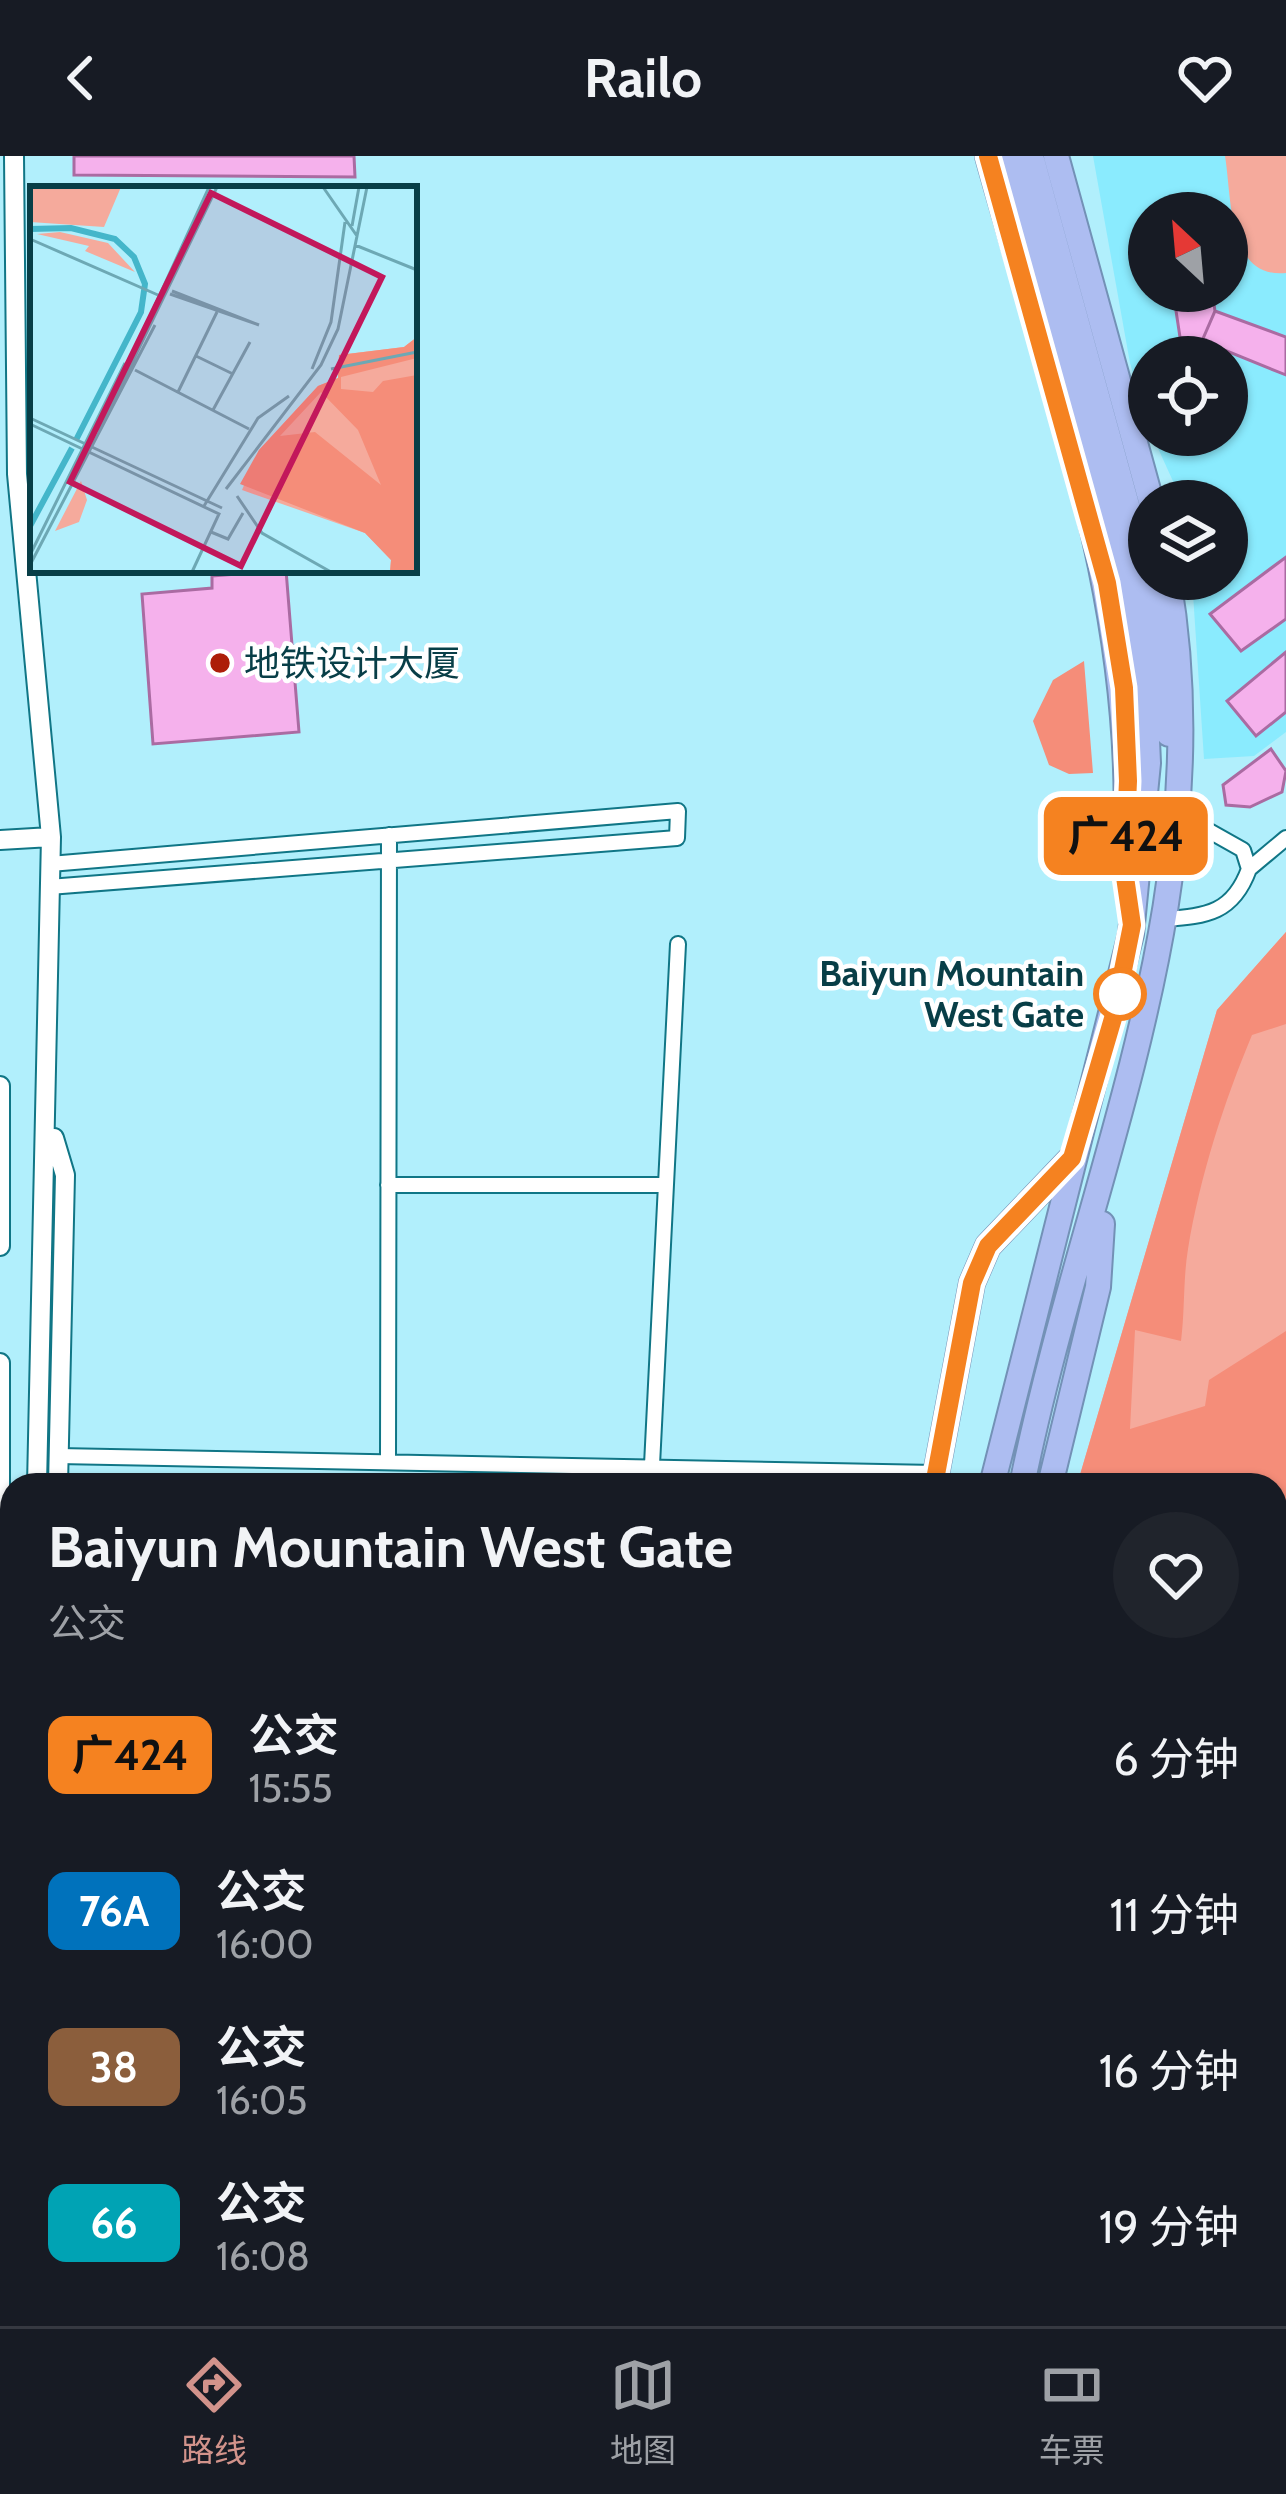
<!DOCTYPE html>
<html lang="zh">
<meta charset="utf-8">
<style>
body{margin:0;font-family:Cabin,"Noto Sans SC",sans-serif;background:#20242c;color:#f1f3f6;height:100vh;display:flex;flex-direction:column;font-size:45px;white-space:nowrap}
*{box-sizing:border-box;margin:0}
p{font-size:39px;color:#9ea1a6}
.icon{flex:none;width:66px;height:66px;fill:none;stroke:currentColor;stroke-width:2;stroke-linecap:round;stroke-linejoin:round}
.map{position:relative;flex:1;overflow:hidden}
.sheet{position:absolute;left:0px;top:1317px;width:1287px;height:855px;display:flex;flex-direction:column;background:#171b24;border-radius:36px 36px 0 0;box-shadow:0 3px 9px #0004}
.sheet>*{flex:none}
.badge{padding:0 24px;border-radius:18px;font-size:42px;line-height:78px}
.needle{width:78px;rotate:334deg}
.fabs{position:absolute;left:1128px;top:36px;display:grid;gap:24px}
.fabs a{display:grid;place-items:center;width:120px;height:120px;border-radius:50%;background:#171b24;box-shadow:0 3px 9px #0004;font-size:60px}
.map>.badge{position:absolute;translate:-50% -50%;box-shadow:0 0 0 6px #fff}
.round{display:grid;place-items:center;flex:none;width:126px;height:126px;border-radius:63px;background:#20242c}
.headline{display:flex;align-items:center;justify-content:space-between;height:204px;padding:0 48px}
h1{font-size:57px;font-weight:800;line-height:90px}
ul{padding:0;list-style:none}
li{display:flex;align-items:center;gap:36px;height:156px;padding:0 48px}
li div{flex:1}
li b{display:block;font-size:45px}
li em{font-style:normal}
li .badge{min-width:132px;font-weight:700;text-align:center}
header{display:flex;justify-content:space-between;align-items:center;height:156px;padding:0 48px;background:#171b24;font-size:54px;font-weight:800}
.tabs{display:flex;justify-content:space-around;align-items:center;height:168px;border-top:3px solid #363941;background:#171b24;font-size:33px;color:#9ea1a6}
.tabs a{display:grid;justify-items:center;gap:6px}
.tabs .on{color:#d2938b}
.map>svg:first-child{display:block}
.built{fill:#8aebfe;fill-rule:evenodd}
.green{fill:#f5aa9c}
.forest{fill:#f58d79}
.building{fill:#f5b1ec;stroke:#aa6ba2;stroke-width:3}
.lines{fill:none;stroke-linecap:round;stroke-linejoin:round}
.highway-tunnel{stroke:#8fccd8;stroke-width:24;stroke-dasharray:24 12;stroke-linecap:butt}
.lane-casing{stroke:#107686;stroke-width:10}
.street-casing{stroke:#107686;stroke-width:18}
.secondary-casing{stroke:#107686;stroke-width:22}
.highway-casing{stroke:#7391b6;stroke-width:28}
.lane{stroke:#fff;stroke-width:6}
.street{stroke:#fff;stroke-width:14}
.secondary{stroke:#fff;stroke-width:18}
.highway{stroke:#adbdf1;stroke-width:24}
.line-casing{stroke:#fff;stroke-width:27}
.line{stroke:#f58220;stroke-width:18}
.poi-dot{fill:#ad1e09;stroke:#fff;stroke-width:4.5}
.stop-dot{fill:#fff;stroke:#f58220;stroke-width:6}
.labels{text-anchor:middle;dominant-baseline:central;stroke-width:9;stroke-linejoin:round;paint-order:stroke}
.poi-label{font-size:36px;fill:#083e47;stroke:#fff;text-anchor:start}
.stop-label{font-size:36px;font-weight:bold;fill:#083e47;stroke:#fff;text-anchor:end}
.inset-river{fill:none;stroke:#44b6ca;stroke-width:6}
.inset-road{fill:none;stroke:#6da8b4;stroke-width:3}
.view{fill:#c2185b;fill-opacity:0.15;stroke:#c2185b;stroke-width:6}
.inset-edge{fill:none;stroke:#083e47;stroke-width:6}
</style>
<header><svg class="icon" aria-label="back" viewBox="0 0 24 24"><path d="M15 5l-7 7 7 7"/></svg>Railo<svg class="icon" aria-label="heart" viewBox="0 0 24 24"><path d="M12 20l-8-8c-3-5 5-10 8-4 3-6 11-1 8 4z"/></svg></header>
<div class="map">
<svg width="1286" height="2170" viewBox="0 0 1286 2170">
<rect width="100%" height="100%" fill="#b1effc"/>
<path class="built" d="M 1093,0 L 1286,0 L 1286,576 L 1254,600 L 1204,603 L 1192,423 L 1227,423 L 1227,345 L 1182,345 L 1152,279 L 1227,279 L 1227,201 L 1149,201 L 1149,273 L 1130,207 ZM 1149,57 L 1227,57 L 1227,135 L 1149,135 Z"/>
<path class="green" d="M 1225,0 L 1286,0 L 1286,117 C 1227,123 1232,42 1225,0 Z
M 1286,776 L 1286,1682 L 1275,1683 L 1275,1329 L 1077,1329 L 1217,854 Z"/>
<path class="forest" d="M 1084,505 L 1093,617 L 1069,618 L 1049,609 L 1033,565 L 1053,524 Z
M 1286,776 L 1286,868 L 1252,879 C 1224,946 1200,1020 1188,1093 C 1183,1123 1185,1155 1181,1185 L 1135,1174 L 1130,1273 L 1205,1250 L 1209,1224 L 1286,1175 L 1286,1682 L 1275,1683 L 1275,1329 L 1077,1329 L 1217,854 Z"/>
<path class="building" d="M 74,0 L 354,0 L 355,21 L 74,19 Z
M 1173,135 L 1212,135 L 1215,155 L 1202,185 L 1204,201 L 1183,201 Z
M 1215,155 L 1286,181 L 1286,219 L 1202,185 Z
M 1286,401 L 1286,463 L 1241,495 L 1210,458 Z
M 286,414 L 299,576 L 153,588 L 142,438 L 212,432 L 212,420 Z
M 1286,496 L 1286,556 L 1256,580 L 1227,545 Z
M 1271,593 L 1286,615 L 1282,636 L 1250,651 L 1226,649 L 1223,629 Z
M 229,2160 L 854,2160 L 854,2170 L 229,2170 Z"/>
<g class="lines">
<path class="highway-tunnel" d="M 935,2160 L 935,2170
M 977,2160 L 978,2170"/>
<defs>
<path id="lane" d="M 116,2160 L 127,2170
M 946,2170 L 948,2160"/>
<path id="street" d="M 1249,713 L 1286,682
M 49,731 L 677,682 L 678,655 L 50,708
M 1165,763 C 1207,760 1233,757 1249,713 L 1243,694 L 1179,658
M 388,1029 L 666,1029
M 58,1300 L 936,1317
M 388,1305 L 389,679
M 652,1309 L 678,788
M 1275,1898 L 1286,1901
M 997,2170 L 997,2160"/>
<path id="secondary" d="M 14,0 L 17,318 L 51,681 L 37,1329
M 0,684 L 51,681
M 0,930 L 0,1090
M 54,982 L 65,1019 L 58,1329
M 0,1207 L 0,1671
M 0,1877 L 12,1877
M 0,1924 L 12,1924
M 12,2170 L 12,2122"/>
<path id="highway" d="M 988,0 C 1052,230 1140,457 1125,700
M 1031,0 L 1147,422 L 1169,578
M 1056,0 L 1151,345
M 934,1329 L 972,1127 L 988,1090 L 1070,1004
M 992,1329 L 1131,778 L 1148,607 L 1144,516 L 1133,446 L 1010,0
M 1022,1329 C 1084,1022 1223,744 1168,423
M 1050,1329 L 1098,1131 L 1102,1068"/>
</defs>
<use href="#lane" class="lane-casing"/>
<use href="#street" class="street-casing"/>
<use href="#secondary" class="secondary-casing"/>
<use href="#highway" class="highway-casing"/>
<use href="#lane" class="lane"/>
<use href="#street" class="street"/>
<use href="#secondary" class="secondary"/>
<use href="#highway" class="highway"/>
</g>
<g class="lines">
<defs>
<path id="line" d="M 934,1329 L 972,1127 L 988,1090 L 1072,1002 L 1114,859 L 1132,769 L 1124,714 L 1128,625 L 1124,532 L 1107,427 L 988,0"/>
</defs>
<use href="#line" class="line-casing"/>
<use href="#line" class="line"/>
</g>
<circle class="poi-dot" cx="220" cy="507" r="12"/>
<circle class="stop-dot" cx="1120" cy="838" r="24"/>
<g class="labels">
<g class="poi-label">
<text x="244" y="507">地铁设计大厦</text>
</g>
<g class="stop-label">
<text x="1084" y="817">Baiyun Mountain<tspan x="1084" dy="41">West Gate</tspan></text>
</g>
</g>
<g transform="translate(30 30)">
<rect width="387" height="387" fill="#b1effc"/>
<path d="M 0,1 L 91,1 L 74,41 L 0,36 ZM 30,46 L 78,57 L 105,86 L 55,65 L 59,60 L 7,48 ZM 387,151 L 387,386 L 360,386 L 361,374 L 335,347 L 212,304 L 229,264 L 288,200 L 308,192 L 309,169 L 374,161 ZM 51,295 L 57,314 L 49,336 L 25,345 Z" fill="#f5aa9c"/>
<path d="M 387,151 L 387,172 L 311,191 L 311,203 L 343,206 L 353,195 L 387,189 L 387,386 L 360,386 L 361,374 L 335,347 L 210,298 L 229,264 L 288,200 L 308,192 L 309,169 L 374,161 ZM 291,206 L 328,244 L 351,299 L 285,246 L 250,250 Z" fill="#f58d79" fill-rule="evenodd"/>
<path class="inset-river" d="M 0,43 L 41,42 L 85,53 L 104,71 L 115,98 L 111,126 L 46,254M 0,340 L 42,262"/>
<path class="inset-road" d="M 322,40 L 329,1M 327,50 L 337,1M 0,53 L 128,109M 325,59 L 387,84M 140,108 L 229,139 L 142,105M 166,170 L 203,188M 282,183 L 301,136 L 315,36M 301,183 L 387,166M 105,184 L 219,243M 90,196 L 179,1M 148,206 L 187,126M 183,224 L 220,156M 0,232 L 192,322M 0,238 L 189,328 L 162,386M 69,245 L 187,1M 196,303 L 291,179 L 308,143 L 327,50 L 293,1M 207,310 L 232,347 L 301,386M 174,320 L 228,232 L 259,210M 181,346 L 198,353 L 213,327M 0,369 L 95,177M 0,379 L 125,139"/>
<path class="view" d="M 181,7 L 352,91 L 211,380 L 40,296 Z"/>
<rect width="387" height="387" class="inset-edge"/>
</g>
</svg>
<div class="fabs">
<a><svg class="needle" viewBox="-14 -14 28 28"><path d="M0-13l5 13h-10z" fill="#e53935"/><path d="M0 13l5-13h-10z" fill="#9ea1a6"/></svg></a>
<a><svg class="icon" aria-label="locate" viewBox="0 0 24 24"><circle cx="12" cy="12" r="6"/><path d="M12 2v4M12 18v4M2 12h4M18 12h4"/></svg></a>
<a><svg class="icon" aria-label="layers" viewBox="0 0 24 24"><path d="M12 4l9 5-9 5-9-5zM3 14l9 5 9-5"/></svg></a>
</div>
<b class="badge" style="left:1126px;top:680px;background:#f58220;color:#111">广424</b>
<section class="sheet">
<div class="headline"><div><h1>Baiyun Mountain West Gate</h1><p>公交</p></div><a class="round"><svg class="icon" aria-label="heart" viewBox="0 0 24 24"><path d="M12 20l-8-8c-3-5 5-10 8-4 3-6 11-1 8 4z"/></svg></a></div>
<ul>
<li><span class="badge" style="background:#f58220;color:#111">广424</span><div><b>公交</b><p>15:55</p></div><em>6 分钟</em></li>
<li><span class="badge" style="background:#0072bc;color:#fff">76A</span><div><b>公交</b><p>16:00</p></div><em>11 分钟</em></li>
<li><span class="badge" style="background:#8b5e3c;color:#fff">38</span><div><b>公交</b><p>16:05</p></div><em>16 分钟</em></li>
<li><span class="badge" style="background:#00a3b4;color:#fff">66</span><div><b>公交</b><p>16:08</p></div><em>19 分钟</em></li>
</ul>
</section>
</div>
<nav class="tabs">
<a class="on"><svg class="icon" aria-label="directions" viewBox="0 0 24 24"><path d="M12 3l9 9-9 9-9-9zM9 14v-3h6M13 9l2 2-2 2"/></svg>路线</a>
<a><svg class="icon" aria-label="map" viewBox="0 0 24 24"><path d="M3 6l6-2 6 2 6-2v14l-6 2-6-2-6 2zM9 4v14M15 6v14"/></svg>地图</a>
<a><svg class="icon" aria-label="tickets" viewBox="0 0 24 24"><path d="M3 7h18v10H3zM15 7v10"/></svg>车票</a>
</nav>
